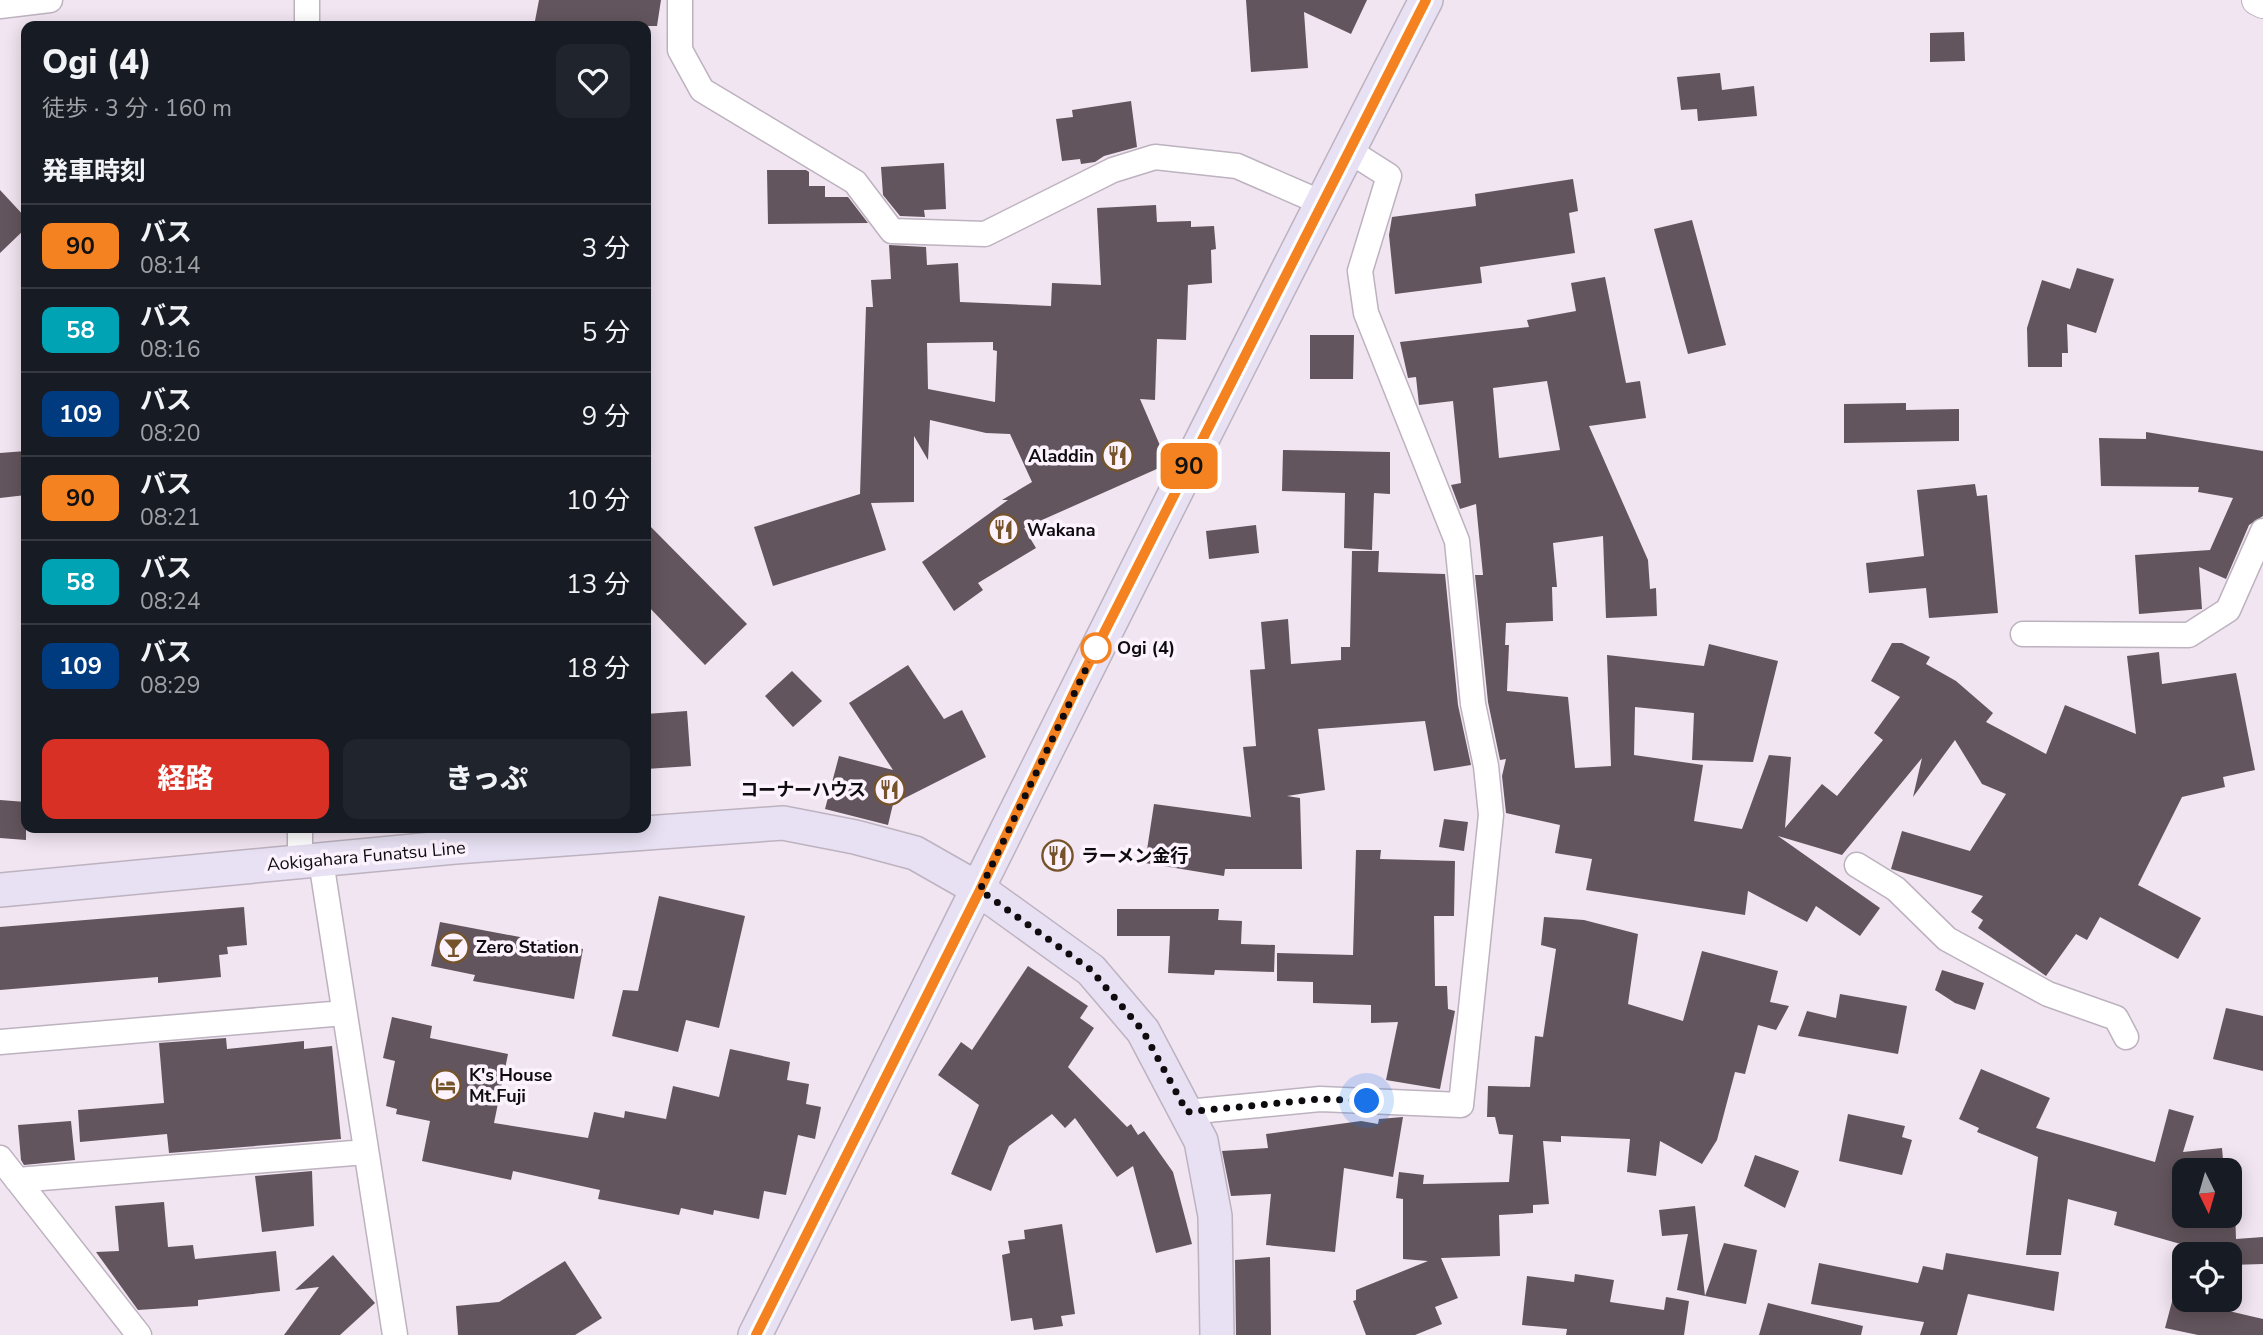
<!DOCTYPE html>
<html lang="ja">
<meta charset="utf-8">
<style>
body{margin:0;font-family:"Nunito Sans","Noto Sans JP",sans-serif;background:#20242c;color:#f1f3f6;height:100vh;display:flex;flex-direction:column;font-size:26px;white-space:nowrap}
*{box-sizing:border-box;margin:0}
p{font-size:23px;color:#9ea1a6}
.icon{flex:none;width:38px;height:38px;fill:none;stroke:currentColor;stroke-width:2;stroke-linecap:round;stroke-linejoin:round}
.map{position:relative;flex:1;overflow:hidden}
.drawer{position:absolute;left:21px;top:21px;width:630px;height:812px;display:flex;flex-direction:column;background:#171b24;border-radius:14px;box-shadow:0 4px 18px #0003}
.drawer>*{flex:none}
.badge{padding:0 14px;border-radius:10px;font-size:24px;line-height:46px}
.needle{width:46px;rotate:175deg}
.tools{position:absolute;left:2172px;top:1158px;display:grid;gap:14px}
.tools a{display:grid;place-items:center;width:70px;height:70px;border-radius:14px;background:#171b24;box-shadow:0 4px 18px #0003;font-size:35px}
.you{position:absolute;width:35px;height:35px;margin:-18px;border:5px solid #fff;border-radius:50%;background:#1a73e8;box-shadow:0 0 0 10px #1a73e833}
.map>.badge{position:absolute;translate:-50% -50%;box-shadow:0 0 0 4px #fff}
h2{padding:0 21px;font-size:26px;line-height:63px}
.round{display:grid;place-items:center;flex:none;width:74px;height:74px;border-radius:14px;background:#20242c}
.headline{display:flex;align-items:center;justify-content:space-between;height:119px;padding:0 21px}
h1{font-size:33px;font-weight:800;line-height:52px}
.button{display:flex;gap:14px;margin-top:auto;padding:14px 21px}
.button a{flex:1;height:80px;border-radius:14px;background:#d93025;color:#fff;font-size:28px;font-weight:800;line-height:80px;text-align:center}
.button a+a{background:#20242c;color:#f1f3f6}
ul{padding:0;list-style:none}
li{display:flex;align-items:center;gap:21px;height:84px;padding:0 21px;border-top:2px solid #363941}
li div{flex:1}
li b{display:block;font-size:26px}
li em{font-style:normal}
li .badge{min-width:77px;font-weight:700;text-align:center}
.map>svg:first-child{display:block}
.building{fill:#63555d;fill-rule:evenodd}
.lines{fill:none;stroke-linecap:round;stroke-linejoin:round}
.minor-casing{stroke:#bdb2bf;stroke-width:27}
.tertiary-casing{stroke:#bdb2bf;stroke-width:32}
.secondary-casing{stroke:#bdb2bf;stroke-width:36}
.minor{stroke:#fff;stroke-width:24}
.tertiary{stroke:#fff;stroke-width:30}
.secondary{stroke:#e7e1f3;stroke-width:33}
.line-casing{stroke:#fff;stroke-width:16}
.line{stroke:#f58220;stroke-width:10}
.walk{stroke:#0f0c10;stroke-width:7;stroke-dasharray:0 12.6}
.stop-dot{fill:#fff;stroke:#f58220;stroke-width:3.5}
.labels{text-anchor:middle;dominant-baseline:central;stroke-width:7;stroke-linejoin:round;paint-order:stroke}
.poi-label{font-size:18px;font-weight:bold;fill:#0f0c10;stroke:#fdf3fe;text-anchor:start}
.stop-label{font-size:18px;font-weight:bold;fill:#0f0c10;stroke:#fdf3fe;text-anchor:start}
.street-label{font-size:18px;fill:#0f0c10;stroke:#fdf3fe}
</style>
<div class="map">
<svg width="2263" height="1335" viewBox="0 0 2263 1335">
<rect width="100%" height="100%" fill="#f1e5f2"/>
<path class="building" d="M 539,0 L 661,0 L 657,26 L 534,26 Z
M 1246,0 L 1367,0 L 1351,34 L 1304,12 L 1308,68 L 1251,72 Z
M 1964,32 L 1965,61 L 1930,62 L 1930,33 Z
M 1720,73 L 1722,90 L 1754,86 L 1757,116 L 1698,121 L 1697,109 L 1681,110 L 1677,77 Z
M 1131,101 L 1137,147 L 1104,156 L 1095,162 L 1081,164 L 1080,159 L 1062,161 L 1056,119 L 1073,117 L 1072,110 Z
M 944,163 L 946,209 L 924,210 L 925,217 L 900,216 L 883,195 L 881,167 Z
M 767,170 L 806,170 L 809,172 L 809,186 L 825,186 L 825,197 L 848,197 L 868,223 L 768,224 Z
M 1573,179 L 1578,211 L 1569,213 L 1575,253 L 1480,267 L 1482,283 L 1395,294 L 1389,235 L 1392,217 L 1476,206 L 1475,194 Z
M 0,190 L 26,218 L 26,228 L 0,253 Z
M 1156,205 L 1157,222 L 1191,221 L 1191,227 L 1214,226 L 1216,249 L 1211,250 L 1212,283 L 1188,285 L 1186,340 L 1157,339 L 1155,400 L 1140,399 L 1168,464 L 1024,528 L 1036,548 L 978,583 L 983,590 L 954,611 L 922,562 L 1008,500 L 1002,500 L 1032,482 L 1010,434 L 986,433 L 930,420 L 928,460 L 914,436 L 914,502 L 871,503 L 886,550 L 773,586 L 754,527 L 860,494 L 866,307 L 873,307 L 871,280 L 891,279 L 889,245 L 926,247 L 927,265 L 958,263 L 960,302 L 1051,306 L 1052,283 L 1101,285 L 1097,208 ZM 993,342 L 993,350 L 997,351 L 995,402 L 928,389 L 927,343 Z
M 1692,220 L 1726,345 L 1688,354 L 1654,229 Z
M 2077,268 L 2114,279 L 2096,333 L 2067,324 L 2068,353 L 2062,353 L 2062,367 L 2028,367 L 2027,328 L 2042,280 L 2070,289 Z
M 1605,277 L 1626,383 L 1640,381 L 1646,418 L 1589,426 L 1648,560 L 1650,589 L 1656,588 L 1657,616 L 1606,618 L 1603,536 L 1553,543 L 1557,587 L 1552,587 L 1553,621 L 1506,623 L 1505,645 L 1509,645 L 1507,691 L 1568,697 L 1575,768 L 1611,766 L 1607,655 L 1704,666 L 1709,644 L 1778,661 L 1753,762 L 1692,760 L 1694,713 L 1635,707 L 1634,755 L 1703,765 L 1694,821 L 1742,829 L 1769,755 L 1791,757 L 1785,828 L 1822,784 L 1837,796 L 1883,740 L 1874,733 L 1900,697 L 1871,681 L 1892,643 L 1902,643 L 1930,657 L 1926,664 L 1956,681 L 1993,713 L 1986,722 L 2046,754 L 2065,705 L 2136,734 L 2127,656 L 2159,652 L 2162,684 L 2236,673 L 2255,770 L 2223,777 L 2225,787 L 2182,797 L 2138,885 L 2201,918 L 2178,959 L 2100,917 L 2087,940 L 2076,934 L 2046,976 L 1978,928 L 1983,920 L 1971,912 L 1983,896 L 1891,869 L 1902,831 L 1970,851 L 2006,794 L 1982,784 L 1955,740 L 1913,797 L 1922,758 L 1842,855 L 1778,836 L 1880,908 L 1860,936 L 1816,906 L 1807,922 L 1748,891 L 1745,915 L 1586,890 L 1592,859 L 1555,853 L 1560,825 L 1506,813 L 1502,776 L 1506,759 L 1500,760 L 1488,702 L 1475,575 L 1483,575 L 1476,504 L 1460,509 L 1451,485 L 1461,483 L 1453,401 L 1419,405 L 1416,377 L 1408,378 L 1400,342 L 1529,327 L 1527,320 L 1576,311 L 1571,283 ZM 1547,381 L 1560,450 L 1499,458 L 1493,388 Z
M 1310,335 L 1354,335 L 1353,379 L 1310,379 Z
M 1906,403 L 1906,410 L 1959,409 L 1959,441 L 1844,443 L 1844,404 Z
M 2146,432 L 2263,451 L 2263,516 L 2249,525 L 2226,579 L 2199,567 L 2202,609 L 2139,614 L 2135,555 L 2210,550 L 2233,498 L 2198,492 L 2199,487 L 2101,486 L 2099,438 L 2146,439 Z
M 1283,450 L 1390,452 L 1390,494 L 1374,493 L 1372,550 L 1344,548 L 1345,493 L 1282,491 Z
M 26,451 L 26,495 L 0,498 L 0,453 Z
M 1975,484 L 1977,496 L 1987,495 L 1998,613 L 1929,618 L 1926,588 L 1869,593 L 1866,563 L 1924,556 L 1917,490 Z
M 646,522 L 747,624 L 705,665 L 646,604 Z
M 1256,525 L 1259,553 L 1209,559 L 1206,531 Z
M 1352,551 L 1379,551 L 1378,572 L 1445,574 L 1458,705 L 1471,765 L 1434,771 L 1425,721 L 1318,729 L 1325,790 L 1287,796 L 1300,798 L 1302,869 L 1225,869 L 1224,876 L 1145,863 L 1154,804 L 1251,817 L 1243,747 L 1256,746 L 1250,670 L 1265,669 L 1261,622 L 1288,619 L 1291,664 L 1341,660 L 1341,647 L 1350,647 Z
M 908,665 L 944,719 L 962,710 L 986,757 L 893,804 L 888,825 L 825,809 L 839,756 L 893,770 L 849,703 Z
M 792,671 L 822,701 L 793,727 L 765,696 Z
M 687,711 L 691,766 L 646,769 L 646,714 Z
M 0,800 L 26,802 L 26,840 L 0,838 Z
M 1444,819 L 1468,822 L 1464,851 L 1439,847 Z
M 1356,850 L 1381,850 L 1380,859 L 1455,861 L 1454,916 L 1434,916 L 1435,986 L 1447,986 L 1448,1009 L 1455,1011 L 1440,1089 L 1386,1080 L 1398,1022 L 1371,1023 L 1371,1005 L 1313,1003 L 1313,982 L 1277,981 L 1277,953 L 1353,955 Z
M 659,896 L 745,916 L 719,1028 L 686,1020 L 678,1052 L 612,1036 L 623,990 L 638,991 Z
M 244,907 L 247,945 L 227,947 L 228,954 L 219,955 L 221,977 L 158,983 L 158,977 L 0,990 L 0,927 Z
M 1117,909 L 1219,909 L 1218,920 L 1242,921 L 1241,944 L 1275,945 L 1274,972 L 1215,970 L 1214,975 L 1168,973 L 1170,936 L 1117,936 Z
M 1544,917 L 1584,920 L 1638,934 L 1628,1004 L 1683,1021 L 1702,951 L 1778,971 L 1770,1002 L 1789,1006 L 1776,1030 L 1758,1025 L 1745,1074 L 1735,1072 L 1717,1140 L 1702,1164 L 1660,1141 L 1656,1176 L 1627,1172 L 1630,1139 L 1561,1136 L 1561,1142 L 1543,1141 L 1549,1204 L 1533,1205 L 1533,1213 L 1499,1215 L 1500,1256 L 1441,1258 L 1458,1298 L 1435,1307 L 1442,1324 L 1415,1335 L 1366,1335 L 1353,1301 L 1356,1300 L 1356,1290 L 1428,1261 L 1403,1259 L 1403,1199 L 1396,1198 L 1399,1172 L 1424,1175 L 1423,1184 L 1509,1182 L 1513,1135 L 1499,1134 L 1495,1117 L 1487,1117 L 1488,1086 L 1530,1087 L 1535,1036 L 1543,1037 L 1556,949 L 1541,945 Z
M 440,922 L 583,949 L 574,999 L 473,981 L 475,975 L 431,966 Z
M 1028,966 L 1088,1006 L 1080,1018 L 1094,1028 L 1068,1067 L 1127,1127 L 1131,1124 L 1138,1135 L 1144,1131 L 1173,1172 L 1192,1244 L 1156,1253 L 1133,1166 L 1117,1177 L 1075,1118 L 1065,1128 L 1052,1114 L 1009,1146 L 991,1191 L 951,1174 L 979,1105 L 938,1075 L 961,1042 L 972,1050 Z
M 1942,970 L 1984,983 L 1975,1010 L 1955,1003 L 1935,990 Z
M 1840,994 L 1907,1006 L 1898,1054 L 1798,1036 L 1807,1011 L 1836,1018 Z
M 2226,1008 L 2263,1016 L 2263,1071 L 2213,1059 Z
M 392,1017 L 432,1026 L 430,1038 L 508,1054 L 494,1123 L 588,1138 L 594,1112 L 624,1118 L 625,1111 L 666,1119 L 673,1086 L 719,1097 L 730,1049 L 790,1062 L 787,1080 L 809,1084 L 806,1104 L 821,1107 L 815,1139 L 798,1135 L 786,1195 L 764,1191 L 759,1219 L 714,1210 L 713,1215 L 681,1208 L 679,1215 L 598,1199 L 600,1190 L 513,1171 L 511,1180 L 422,1161 L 430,1121 L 396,1114 L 397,1109 L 386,1106 L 395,1061 L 383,1058 Z
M 226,1038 L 227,1049 L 304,1041 L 304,1049 L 332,1046 L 341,1139 L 169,1153 L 167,1134 L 80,1142 L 78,1110 L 164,1103 L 159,1043 Z
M 1981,1069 L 2050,1098 L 2036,1128 L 2155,1162 L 2169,1109 L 2194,1116 L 2183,1152 L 2222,1148 L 2224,1171 L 2184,1171 L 2184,1216 L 2230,1216 L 2230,1180 L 2234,1179 L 2236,1239 L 2263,1237 L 2263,1264 L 2230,1265 L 2230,1255 L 2192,1255 L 2191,1247 L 2114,1225 L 2117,1212 L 2068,1199 L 2061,1255 L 2026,1255 L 2038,1157 L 1977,1132 L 1979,1128 L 1959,1119 Z
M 1848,1114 L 1905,1126 L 1902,1137 L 1912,1140 L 1902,1175 L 1839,1161 Z
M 1403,1117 L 1393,1177 L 1344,1168 L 1335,1252 L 1266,1245 L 1271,1194 L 1231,1196 L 1222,1151 L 1268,1148 L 1266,1134 L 1361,1121 L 1378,1124 L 1379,1119 Z
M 71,1121 L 75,1160 L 24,1165 L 21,1160 L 18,1125 Z
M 1755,1155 L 1799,1171 L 1785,1208 L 1744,1186 Z
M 312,1171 L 314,1226 L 262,1232 L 255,1176 Z
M 164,1202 L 168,1247 L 193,1245 L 195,1259 L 276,1251 L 280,1291 L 198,1300 L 198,1306 L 138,1310 L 96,1252 L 119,1251 L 115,1206 Z
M 1695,1206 L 1705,1296 L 1677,1290 L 1688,1234 L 1662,1236 L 1659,1210 Z
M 1062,1224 L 1075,1314 L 1061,1316 L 1063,1326 L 1034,1330 L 1032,1318 L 1011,1321 L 1002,1255 L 1010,1253 L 1008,1241 L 1025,1239 L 1024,1230 Z
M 1724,1243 L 1757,1250 L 1746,1304 L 1705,1296 Z
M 1946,1253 L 2059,1272 L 2054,1311 L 1968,1294 L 1957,1335 L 1920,1335 L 1924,1322 L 1811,1304 L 1819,1263 L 1918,1283 L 1923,1266 L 1943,1270 Z
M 333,1255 L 375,1303 L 340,1335 L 284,1335 L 319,1287 L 295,1290 Z
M 1270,1257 L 1271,1335 L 1236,1335 L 1235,1260 Z
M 565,1261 L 602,1318 L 575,1335 L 458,1335 L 456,1306 L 499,1302 Z
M 1575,1274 L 1614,1280 L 1610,1302 L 1664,1310 L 1666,1297 L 1689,1301 L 1684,1335 L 1566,1335 L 1567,1329 L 1522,1325 L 1527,1276 L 1574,1282 Z
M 2173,1298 L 2263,1319 L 2263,1335 L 2198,1335 L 2165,1328 Z
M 1768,1303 L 1863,1326 L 1861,1335 L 1759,1335 Z"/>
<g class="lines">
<defs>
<path id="minor" d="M 680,0 L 680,50 L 702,90 L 855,182 L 892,231 L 985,234 L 1113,170 L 1155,157 L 1237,166 L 1322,203
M 0,6 L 50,0
M 307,26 L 307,0
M 2023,634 L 2189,635 L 2228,610 L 2263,531
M 321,861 L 395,1335
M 300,862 L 300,828
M 1857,865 L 1896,889 L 1947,939 L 2048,994 L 2116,1018 L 2126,1037
M 0,1042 L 344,1013
M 1187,1112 L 1320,1099 L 1461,1105 L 1491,815 L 1486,766 L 1473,704 L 1457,541 L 1366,313 L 1360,271 L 1389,176 L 1348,150
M 0,1158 L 139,1335
M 17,1180 L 366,1152"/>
<path id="tertiary" d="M 2257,0 L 2263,3"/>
<path id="secondary" d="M 0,890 L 455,847 L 783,823 L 855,837 L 915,853 L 980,890 L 1091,970 L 1143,1031 L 1201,1141 L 1215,1216 L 1217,1335
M 755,1335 C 978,890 1197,443 1426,0"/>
</defs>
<use href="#minor" class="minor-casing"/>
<use href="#tertiary" class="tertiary-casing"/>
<use href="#secondary" class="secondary-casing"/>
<use href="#minor" class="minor"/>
<use href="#tertiary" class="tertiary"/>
<use href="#secondary" class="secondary"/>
</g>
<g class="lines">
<defs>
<path id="line" d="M 756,1335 L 980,890 L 1080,680 L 1426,0"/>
</defs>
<use href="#line" class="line-casing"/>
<use href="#line" class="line"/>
<path class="walk" d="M 1096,648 L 980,890 L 1091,970 L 1143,1031 L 1187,1112 L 1320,1099 L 1367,1101"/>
</g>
<defs>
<symbol id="restaurant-ring" viewBox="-11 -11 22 22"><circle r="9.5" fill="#fdf3fe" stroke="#75542b" stroke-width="1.5"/><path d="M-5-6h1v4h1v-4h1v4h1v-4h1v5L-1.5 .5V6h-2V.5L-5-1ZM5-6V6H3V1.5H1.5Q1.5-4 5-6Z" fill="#75542b"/></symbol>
<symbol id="bar-ring" viewBox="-11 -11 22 22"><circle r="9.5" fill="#fdf3fe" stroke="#75542b" stroke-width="1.5"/><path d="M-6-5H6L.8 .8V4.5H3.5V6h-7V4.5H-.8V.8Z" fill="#75542b"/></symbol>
<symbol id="hotel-ring" viewBox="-11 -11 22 22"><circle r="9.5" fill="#fdf3fe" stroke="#75542b" stroke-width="1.5"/><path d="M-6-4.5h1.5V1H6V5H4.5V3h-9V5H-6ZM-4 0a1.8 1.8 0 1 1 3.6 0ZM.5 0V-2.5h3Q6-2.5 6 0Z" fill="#75542b"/></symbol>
</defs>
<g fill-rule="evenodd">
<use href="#restaurant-ring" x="1100" y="438" width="35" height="35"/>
<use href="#restaurant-ring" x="986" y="512" width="35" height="35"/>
<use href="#restaurant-ring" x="872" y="772" width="35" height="35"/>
<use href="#restaurant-ring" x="1040" y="838" width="35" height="35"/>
<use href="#bar-ring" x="436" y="930" width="35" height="35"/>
<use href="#hotel-ring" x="428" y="1068" width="35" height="35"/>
</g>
<circle class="stop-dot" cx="1096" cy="648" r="14"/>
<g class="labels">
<g class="poi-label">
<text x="1094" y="456" text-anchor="end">Aladdin</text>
<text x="1027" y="530">Wakana</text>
<text x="866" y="790" text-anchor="end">コーナーハウス</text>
<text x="1081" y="856">ラーメン金行</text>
<text x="476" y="947">Zero Station</text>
<text x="469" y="1075">K's House<tspan x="469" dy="21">Mt.Fuji</tspan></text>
</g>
<g class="stop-label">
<text x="1117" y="648">Ogi (4)</text>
</g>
<g class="street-label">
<text transform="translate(366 856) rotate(-5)">Aokigahara Funatsu Line</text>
</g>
</g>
</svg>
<div class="tools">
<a><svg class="needle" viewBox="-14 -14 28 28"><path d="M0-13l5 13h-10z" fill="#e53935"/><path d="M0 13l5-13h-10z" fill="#9ea1a6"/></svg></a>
<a><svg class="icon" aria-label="locate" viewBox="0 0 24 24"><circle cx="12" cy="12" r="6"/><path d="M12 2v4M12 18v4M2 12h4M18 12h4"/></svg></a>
</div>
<div class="you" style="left:1367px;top:1101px"></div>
<b class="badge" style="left:1189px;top:466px;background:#f58220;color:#111">90</b>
<section class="drawer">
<div class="headline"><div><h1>Ogi (4)</h1><p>徒歩 · 3 分 · 160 m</p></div><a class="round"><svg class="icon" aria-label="heart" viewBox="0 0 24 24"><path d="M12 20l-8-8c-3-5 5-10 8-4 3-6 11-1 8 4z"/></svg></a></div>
<h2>発車時刻</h2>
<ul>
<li><span class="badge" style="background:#f58220;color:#111">90</span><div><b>バス</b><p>08:14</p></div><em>3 分</em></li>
<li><span class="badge" style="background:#00a3b4;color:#fff">58</span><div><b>バス</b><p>08:16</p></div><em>5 分</em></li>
<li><span class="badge" style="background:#003b80;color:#fff">109</span><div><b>バス</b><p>08:20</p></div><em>9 分</em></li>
<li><span class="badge" style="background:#f58220;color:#111">90</span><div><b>バス</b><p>08:21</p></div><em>10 分</em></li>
<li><span class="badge" style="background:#00a3b4;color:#fff">58</span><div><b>バス</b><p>08:24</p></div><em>13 分</em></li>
<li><span class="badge" style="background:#003b80;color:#fff">109</span><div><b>バス</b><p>08:29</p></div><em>18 分</em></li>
</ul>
<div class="button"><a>経路</a><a>きっぷ</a></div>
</section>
</div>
